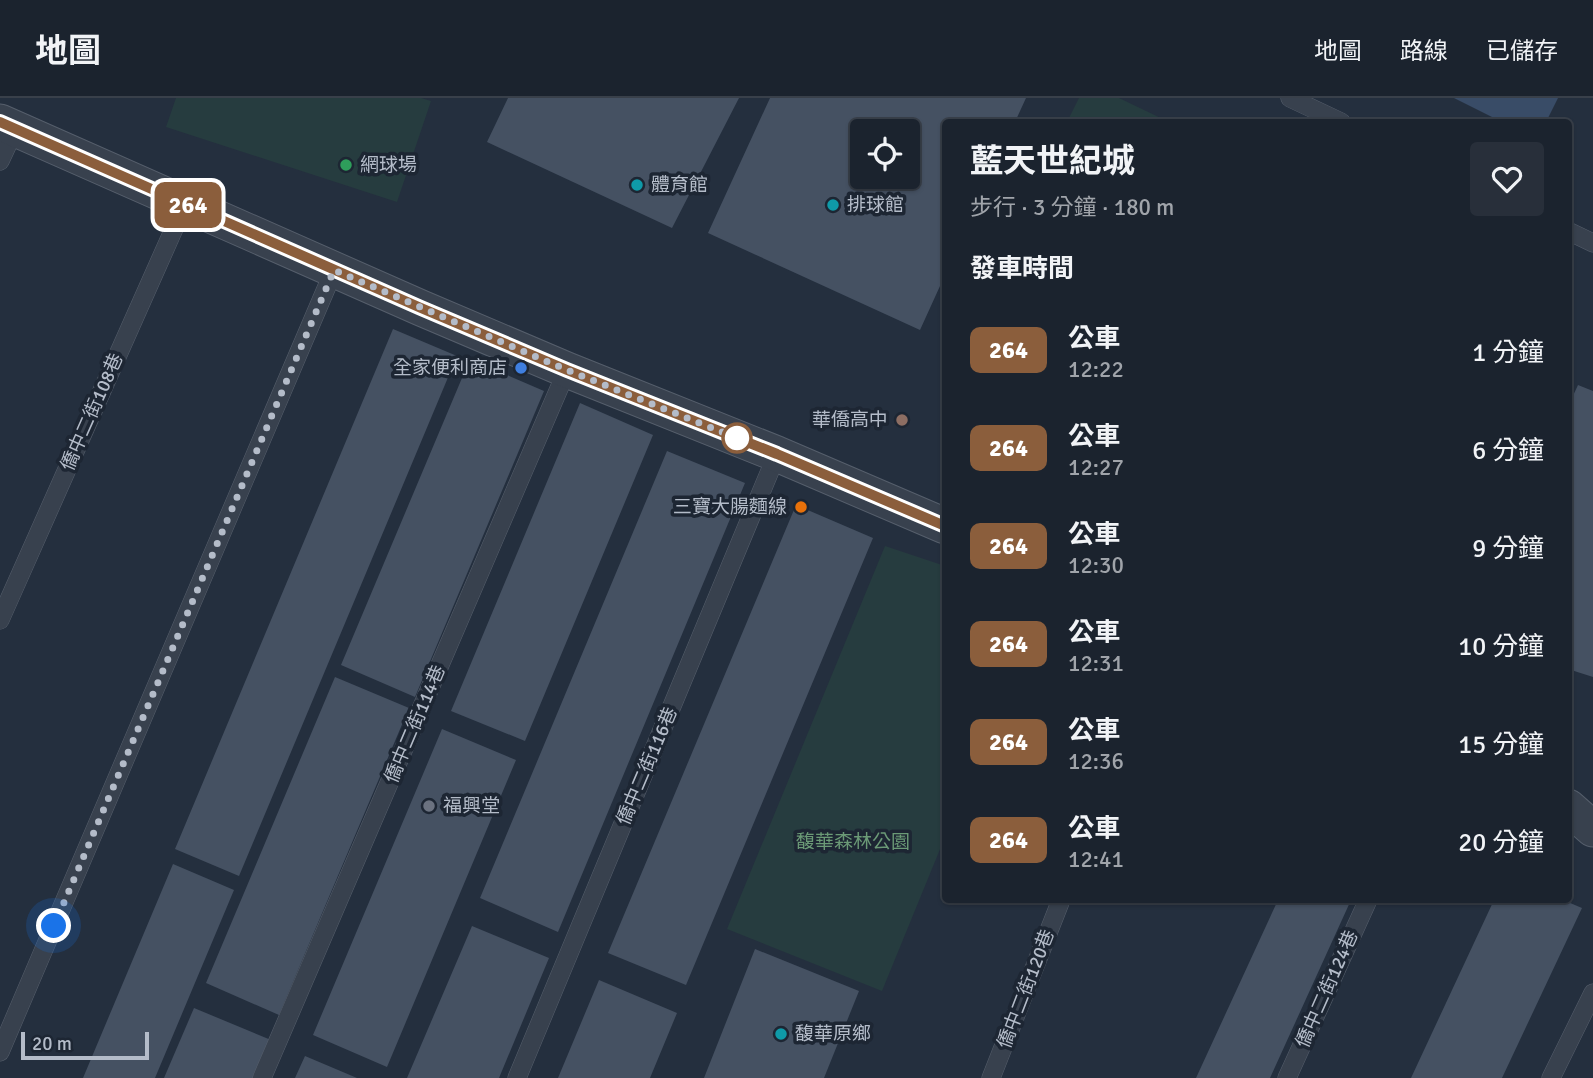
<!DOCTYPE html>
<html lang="zh-TW">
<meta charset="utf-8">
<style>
body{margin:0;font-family:Signika,"Noto Sans TC",sans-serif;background:#282f3a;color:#f1f3f6;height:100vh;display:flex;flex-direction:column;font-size:26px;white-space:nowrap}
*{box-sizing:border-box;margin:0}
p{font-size:23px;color:#a0a4aa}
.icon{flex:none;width:38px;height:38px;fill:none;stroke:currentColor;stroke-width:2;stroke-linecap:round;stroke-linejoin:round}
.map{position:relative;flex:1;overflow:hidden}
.panel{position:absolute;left:942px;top:21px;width:630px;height:784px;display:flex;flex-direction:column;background:#1b232e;border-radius:7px;box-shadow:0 2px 5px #0004,0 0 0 2px #39404a}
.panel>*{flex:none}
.badge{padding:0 14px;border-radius:10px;font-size:24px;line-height:46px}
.controls{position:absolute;left:850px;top:21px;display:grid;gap:14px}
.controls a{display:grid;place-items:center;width:70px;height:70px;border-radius:7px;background:#1b232e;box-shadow:0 2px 5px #0004,0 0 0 2px #39404a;font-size:35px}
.scale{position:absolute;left:21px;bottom:18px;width:128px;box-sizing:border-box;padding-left:7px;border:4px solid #b4bcc9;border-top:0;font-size:19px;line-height:24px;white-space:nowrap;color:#b4bcc9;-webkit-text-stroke:5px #1d2633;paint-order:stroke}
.you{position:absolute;width:35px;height:35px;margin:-18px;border:5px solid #fff;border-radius:50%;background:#1a73e8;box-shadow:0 0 0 10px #1a73e833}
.map>.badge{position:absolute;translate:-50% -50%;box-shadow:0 0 0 4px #fff}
h2{padding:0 28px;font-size:26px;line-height:63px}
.round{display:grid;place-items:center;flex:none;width:74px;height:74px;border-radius:7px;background:#282f3a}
.summary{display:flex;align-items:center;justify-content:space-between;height:119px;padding:0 28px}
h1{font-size:33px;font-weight:700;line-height:52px}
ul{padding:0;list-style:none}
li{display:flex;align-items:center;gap:21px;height:98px;padding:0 28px}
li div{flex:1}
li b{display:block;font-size:26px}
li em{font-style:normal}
li .badge{min-width:77px;font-weight:700;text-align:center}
header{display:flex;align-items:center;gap:42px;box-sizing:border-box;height:98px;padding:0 35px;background:#1b232e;border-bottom:2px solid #39404a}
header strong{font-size:33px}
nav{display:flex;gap:38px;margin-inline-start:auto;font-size:24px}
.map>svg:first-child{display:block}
.green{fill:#263c3f}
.water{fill:#394c67}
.building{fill:#455162;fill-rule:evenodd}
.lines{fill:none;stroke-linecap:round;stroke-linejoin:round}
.lane-casing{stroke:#565f6c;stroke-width:19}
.street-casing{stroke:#565f6c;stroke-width:37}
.lane{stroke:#38414e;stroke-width:18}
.street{stroke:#38414e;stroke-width:35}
.line-casing{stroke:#fff;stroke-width:16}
.line{stroke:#8b5e3c;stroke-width:10}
.walk{stroke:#b4bcc9;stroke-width:7;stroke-dasharray:0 12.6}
.leisure-dot{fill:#2e9e5b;stroke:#1d2633;stroke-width:2.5}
.culture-dot{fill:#0f9aa8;stroke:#1d2633;stroke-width:2.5}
.shop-dot{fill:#3f7fe0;stroke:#1d2633;stroke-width:2.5}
.education-dot{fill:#8d6e63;stroke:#1d2633;stroke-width:2.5}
.stop-dot{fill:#fff;stroke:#8b5e3c;stroke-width:3.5}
.food-dot{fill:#e8710a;stroke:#1d2633;stroke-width:2.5}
.worship-dot{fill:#6b7280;stroke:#1d2633;stroke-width:2.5}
.labels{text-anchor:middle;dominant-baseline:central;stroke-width:7;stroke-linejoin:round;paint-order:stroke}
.poi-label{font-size:19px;fill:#b4bcc9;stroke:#1d2633;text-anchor:start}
.street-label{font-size:19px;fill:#b4bcc9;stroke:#1d2633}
.park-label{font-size:19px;fill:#6b9a76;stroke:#1d2633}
</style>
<header>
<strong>地圖</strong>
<nav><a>地圖</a><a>路線</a><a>已儲存</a></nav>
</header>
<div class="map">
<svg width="1593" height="980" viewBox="0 0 1593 980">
<rect width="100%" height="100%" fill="#242f3e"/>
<path class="green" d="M 176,0 L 421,0 L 431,3 L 397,104 L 166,29 Z
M 1079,0 L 1119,0 L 1169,24 L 1067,24 Z
M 885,448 L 945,468 L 945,739 L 882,893 L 727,831 Z"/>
<path class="water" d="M 1454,0 L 1558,0 L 1546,24 L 1502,24 Z"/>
<path class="building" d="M 508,0 L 739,0 L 672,130 L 487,44 Z
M 770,0 L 1026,0 L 1015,24 L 945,24 L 945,177 L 920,232 L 708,135 ZM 863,33 L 908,33 L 908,79 L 863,79 Z
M 393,231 L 457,258 L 239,778 L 175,751 Z
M 470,261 L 544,293 L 415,599 L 341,567 Z
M 1578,287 L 1593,293 L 1593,579 L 1568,571 L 1568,301 L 1571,302 Z
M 580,305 L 653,337 L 525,643 L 451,613 Z
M 667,353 L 745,385 L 558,834 L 480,800 Z
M 796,407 L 873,440 L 686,887 L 608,855 Z
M 335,579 L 409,610 L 279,917 L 206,885 Z
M 442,631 L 516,662 L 387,969 L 313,937 Z
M 173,766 L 234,792 L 155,980 L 83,980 Z
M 1278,802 L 1351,802 L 1270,980 L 1196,980 Z
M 1494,802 L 1563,802 L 1582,810 L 1502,980 L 1411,980 Z
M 472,828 L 549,860 L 499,980 L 407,980 Z
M 755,851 L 859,893 L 824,980 L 704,980 Z
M 599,882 L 677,915 L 650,980 L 558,980 Z
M 194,910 L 271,942 L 255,980 L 164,980 Z
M 305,958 L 357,980 L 295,980 Z"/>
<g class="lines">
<defs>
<path id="lane" d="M 1290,0 L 1341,24
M 0,63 L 15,31
M 1568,133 L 1593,145
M 0,522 L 185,106
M 0,954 L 334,172
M 262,980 L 567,272
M 517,980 L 777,356
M 991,980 L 1061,802
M 1287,980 L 1368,802
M 1551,980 L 1593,895"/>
<path id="street" d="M 0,24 L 421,210 L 567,272 L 777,356 L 945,428
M 1568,709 L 1593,731"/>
</defs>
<use href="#lane" class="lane-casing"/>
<use href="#street" class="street-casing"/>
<use href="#lane" class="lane"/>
<use href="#street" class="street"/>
</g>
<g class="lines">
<defs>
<path id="line" d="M 0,24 L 421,210 L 567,272 L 777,356 L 945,428"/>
</defs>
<use href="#line" class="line-casing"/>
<use href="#line" class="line"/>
<path class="walk" d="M 54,828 L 334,172 L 567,272 L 737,340"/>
</g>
<circle class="leisure-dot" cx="346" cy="67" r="7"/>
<g class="culture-dot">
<circle cx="637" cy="87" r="7"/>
<circle cx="833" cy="107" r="7"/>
<circle cx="781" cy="936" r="7"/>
</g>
<circle class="shop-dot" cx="521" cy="270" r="7"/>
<circle class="education-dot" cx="902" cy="322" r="7"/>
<circle class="stop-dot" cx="737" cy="340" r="14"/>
<circle class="food-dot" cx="801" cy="409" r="7"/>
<circle class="worship-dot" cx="429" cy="708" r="7"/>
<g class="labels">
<g class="poi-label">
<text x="360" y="67">網球場</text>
<text x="651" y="87">體育館</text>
<text x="847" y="107">排球館</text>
<text x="507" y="270" text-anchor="end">全家便利商店</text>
<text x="888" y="322" text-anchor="end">華僑高中</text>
<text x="787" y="409" text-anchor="end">三寶大腸麵線</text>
<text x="443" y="708">福興堂</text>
<text x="795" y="936">馥華原鄉</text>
</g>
<g class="street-label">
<text transform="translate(92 314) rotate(-66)">僑中二街108巷</text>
<text transform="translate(415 626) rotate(-67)">僑中二街114巷</text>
<text transform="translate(647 668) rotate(-67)">僑中二街116巷</text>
<text transform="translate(1026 891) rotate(-69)">僑中二街120巷</text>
<text transform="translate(1327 891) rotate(-66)">僑中二街124巷</text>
</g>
<g class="park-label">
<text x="853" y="744">馥華森林公園</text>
</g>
</g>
</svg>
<div class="controls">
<a><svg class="icon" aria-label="locate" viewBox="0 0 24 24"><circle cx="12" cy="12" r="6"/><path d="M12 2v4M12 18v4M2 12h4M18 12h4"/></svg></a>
</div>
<div class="scale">20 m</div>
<div class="you" style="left:54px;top:828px"></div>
<b class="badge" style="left:188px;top:107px;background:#8b5e3c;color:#fff">264</b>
<section class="panel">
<div class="summary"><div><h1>藍天世紀城</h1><p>步行 · 3 分鐘 · 180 m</p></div><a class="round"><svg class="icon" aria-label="heart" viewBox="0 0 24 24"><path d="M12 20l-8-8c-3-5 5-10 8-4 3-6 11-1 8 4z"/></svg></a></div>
<h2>發車時間</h2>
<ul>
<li><span class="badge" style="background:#8b5e3c;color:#fff">264</span><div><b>公車</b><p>12:22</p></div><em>1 分鐘</em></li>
<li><span class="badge" style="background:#8b5e3c;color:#fff">264</span><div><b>公車</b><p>12:27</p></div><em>6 分鐘</em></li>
<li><span class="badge" style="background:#8b5e3c;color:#fff">264</span><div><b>公車</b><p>12:30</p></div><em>9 分鐘</em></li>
<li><span class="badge" style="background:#8b5e3c;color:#fff">264</span><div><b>公車</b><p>12:31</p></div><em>10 分鐘</em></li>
<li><span class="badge" style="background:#8b5e3c;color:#fff">264</span><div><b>公車</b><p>12:36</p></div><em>15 分鐘</em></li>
<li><span class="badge" style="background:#8b5e3c;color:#fff">264</span><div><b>公車</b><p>12:41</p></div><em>20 分鐘</em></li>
</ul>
</section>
</div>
